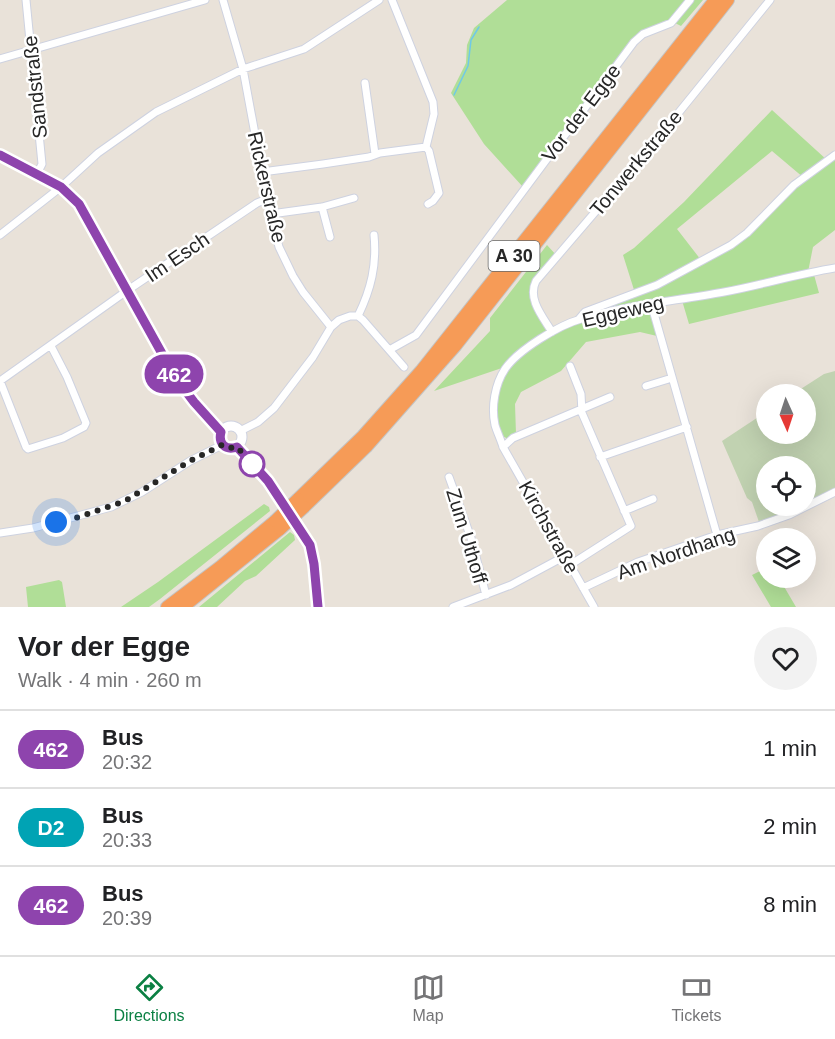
<!DOCTYPE html>
<meta charset="utf-8">
<style>
body{margin:0;font-family:Arial,sans-serif;background:#f2f2f2;color:#202124;height:100vh;display:flex;flex-direction:column;font-size:22px;white-space:nowrap}
*{box-sizing:border-box;margin:0}
p{font-size:20px;color:#757577}
.icon{flex:none;width:33px;height:33px;fill:none;stroke:currentColor;stroke-width:2;stroke-linecap:round;stroke-linejoin:round}
.map{position:relative;height:607px;overflow:hidden}
.details{display:flex;flex-direction:column;background:#fff;flex:1}
.details>*{flex:none}
.badge{padding:0 12px;border-radius:20px;font-size:21px;line-height:39px}
.needle{width:39px;rotate:177deg}
.tools{position:absolute;left:756px;top:384px;display:grid;gap:12px}
.tools a{display:grid;place-items:center;width:60px;height:60px;border-radius:50%;background:#fff;box-shadow:0 6px 24px #0002;font-size:30px}
.you{position:absolute;width:30px;height:30px;margin:-15px;border:4px solid #fff;border-radius:50%;background:#1a73e8;box-shadow:0 0 0 9px #1a73e833}
.map>.badge{position:absolute;translate:-50% -50%;box-shadow:0 0 0 3px #fff}
.round{display:grid;place-items:center;flex:none;width:63px;height:63px;border-radius:32px;background:#f2f2f2}
.headline{display:flex;align-items:center;justify-content:space-between;height:102px;padding:0 18px}
h1{font-size:28px;font-weight:600;line-height:45px}
ul{padding:0;list-style:none}
li{display:flex;align-items:center;gap:18px;height:78px;padding:0 18px;border-top:2px solid #e0e0e0}
li div{flex:1}
li b{display:block;font-size:22px}
li em{font-style:normal}
li .badge{min-width:66px;font-weight:700;text-align:center}
.dock{display:flex;justify-content:space-around;align-items:center;height:84px;border-top:2px solid #e0e0e0;background:#fff;font-size:16px;color:#757577}
.dock a{display:grid;justify-items:center;gap:3px}
.dock .selected{color:#0b8043}
.map>svg:first-child{display:block}
.green{fill:#b0de97;fill-rule:evenodd}
.cemetery{fill:#c1d2b1}
.lines{fill:none;stroke-linecap:round;stroke-linejoin:round}
.stream{stroke:#6fc9e8;stroke-width:1.5}
.street-casing{stroke:#ced2e0;stroke-width:9}
.secondary-casing{stroke:#ced2e0;stroke-width:11}
.highway-casing{stroke:#c3c3c3;stroke-width:14}
.street{stroke:#fff;stroke-width:7}
.secondary{stroke:#fff;stroke-width:9}
.highway{stroke:#f69b57;stroke-width:12}
.highway-bridge-casing{stroke:#c3c3c3;stroke-width:14;stroke-linecap:butt}
.highway-bridge{stroke:#f69b57;stroke-width:12}
.line-casing{stroke:#fff;stroke-width:14}
.line{stroke:#8e44ad;stroke-width:9}
.walk{stroke:#272727;stroke-width:6;stroke-dasharray:0 10.8}
.stop-dot{fill:#fff;stroke:#8e44ad;stroke-width:3}
.labels{text-anchor:middle;dominant-baseline:central;stroke-width:5;stroke-linejoin:round;paint-order:stroke}
.shield{fill:#fff;stroke:#686868;stroke-width:1.5}
.shield-label{font-size:18px;font-weight:bold;fill:#272727}
.street-label{font-size:20px;fill:#272727;stroke:#fff}
</style>
<div class="map">
<svg width="835" height="607" viewBox="0 0 835 607">
<rect width="100%" height="100%" fill="#e9e2d9"/>
<path class="green" d="M 507,0 L 703,0 L 681,26 L 671,21 L 642,32 L 523,187 L 484,144 L 451,93 L 466,63 L 467,45 L 474,28 Z
M 772,110 L 827,160 L 835,155 L 835,230 L 813,247 L 808,272 L 813,271 L 819,293 L 689,324 L 681,297 L 648,303 L 657,336 L 640,332 L 586,342 L 561,371 L 521,392 L 515,404 L 516,434 L 508,439 L 501,435 C 491,409 495,387 511,365 L 434,391 L 490,331 L 490,318 L 547,245 L 557,256 C 523,296 523,288 553,332 L 585,314 L 635,293 L 623,255 L 634,248 L 684,202 ZM 772,151 L 804,178 L 731,245 L 701,260 L 677,229 Z
M 264,504 L 269,507 L 270,511 L 160,599 L 149,607 L 121,607 L 158,582 Z
M 290,532 L 294,535 L 295,540 L 256,576 L 245,581 L 217,607 L 199,607 Z
M 766,568 L 766,578 L 779,578 L 796,607 L 771,607 L 752,575 Z
M 59,580 L 62,582 L 66,607 L 28,607 L 26,587 Z"/>
<path class="cemetery" d="M 835,371 L 835,488 L 806,504 L 806,466 L 766,466 L 766,506 L 801,506 L 759,522 L 752,502 L 747,498 L 722,441 L 766,412 L 766,434 L 806,434 L 806,394 L 793,394 L 824,374 Z"/>
<g class="lines">
<path class="stream" d="M 454,95 L 468,66 L 471,40 L 479,27"/>
<defs>
<path id="street" d="M 26,0 L 42,164 L 37,174
M 223,0 L 243,69 L 267,199 L 279,247 L 293,276 L 303,292 L 331,327
M 392,0 L 433,102 L 434,114 L 426,147 L 429,151 L 439,193 L 433,201 L 428,204
M 0,59 L 205,0
M 365,83 L 375,154
M 262,172 L 323,164 L 369,157 L 380,153 L 426,147
M 322,207 L 330,237
M 271,214 L 322,207 L 354,198
M 0,235 L 61,187 L 98,153 L 156,112 L 243,69 L 304,49 L 379,0
M 651,303 L 717,535
M 358,316 C 371,289 377,265 374,235
M 579,319 L 585,312 L 657,285 L 731,245 L 747,233 L 794,185 L 835,155
M 552,332 C 543,317 527,299 536,281 L 650,148 L 770,0
M 391,349 L 416,335 L 634,42 L 643,34 L 671,23 L 690,0
M 570,366 L 581,394 L 582,413 L 631,526 L 570,565
M 0,381 L 128,290 L 257,203 L 267,199
M 0,381 L 26,447 L 28,449 L 63,438 L 84,427 L 86,423 L 67,377 L 51,346
M 646,386 L 672,378
M 240,431 L 258,422 L 274,408 L 313,357 L 331,327 L 339,320 L 350,316 L 358,316 L 363,320 L 404,367
M 503,447 L 513,438 L 610,397
M 600,457 L 687,427
M 449,477 L 471,538 L 486,595
M 624,511 L 653,499
M 0,533 L 33,528 L 111,507 L 142,492 L 190,461 L 222,445
M 583,588 L 638,562 L 717,535 L 758,526 L 789,515 L 835,492
M 453,607 L 511,585 L 565,556
M 594,607 L 503,447 C 501,440 497,432 495,425 C 491,407 495,384 505,369 C 518,350 559,325 581,319 C 627,305 676,301 724,292 C 761,285 798,274 835,268"/>
<path id="secondary" d="M 0,155 L 61,187 L 79,204 L 175,377 L 194,402 L 221,432
M220 437a11 11 0 1 1 22 0a11 11 0 1 1-22 0Z
M 237,447 L 268,481 L 310,545 L 314,564 L 318,607"/>
<path id="highway" d="M 298,499 L 363,436 L 421,371 L 715,0
M 304,507 L 366,447 L 456,345 L 728,0
M 167,607 L 220,567 L 275,521
M 183,607 L 280,529"/>
</defs>
<use href="#street" class="street-casing"/>
<use href="#secondary" class="secondary-casing"/>
<use href="#highway" class="highway-casing"/>
<use href="#street" class="street"/>
<use href="#secondary" class="secondary"/>
<use href="#highway" class="highway"/>
<defs>
<path id="highway-bridge" d="M 275,521 L 298,499
M 280,529 L 304,507"/>
</defs>
<use href="#highway-bridge" class="highway-bridge-casing"/>
<use href="#highway-bridge" class="highway-bridge"/>
</g>
<g class="lines">
<defs>
<path id="line" d="M 0,155 L 61,187 L 79,204 L 175,377 L 194,402 L 221,432 C 218,443 225,451 237,447 L 268,481 L 310,545 L 314,564 L 318,607"/>
</defs>
<use href="#line" class="line-casing"/>
<use href="#line" class="line"/>
<path class="walk" d="M 56,522 L 79,517 L 125,501 L 190,461 L 222,445 L 228,448 L 237,447 L 252,464"/>
</g>
<circle class="stop-dot" cx="252" cy="464" r="12"/>
<g class="labels">
<rect class="shield" x="488.5" y="241" width="51" height="30" rx="4.5"/>
<g class="shield-label">
<text x="514" y="256">A 30</text>
</g>
<g class="street-label">
<text transform="translate(35 87) rotate(-96)">Sandstraße</text>
<text transform="translate(581 113) rotate(-53)">Vor der Egge</text>
<text transform="translate(636 163) rotate(-50)">Tonwerkstraße</text>
<text transform="translate(267 187) rotate(77)">Rickerstraße</text>
<text transform="translate(177 257) rotate(-34)">Im Esch</text>
<text transform="translate(623 311) rotate(-13)">Eggeweg</text>
<text transform="translate(549 527) rotate(61)">Kirchstraße</text>
<text transform="translate(467 536) rotate(73)">Zum Uthoff</text>
<text transform="translate(676 553) rotate(-19)">Am Nordhang</text>
</g>
</g>
</svg>
<div class="tools">
<a><svg class="needle" viewBox="-14 -14 28 28"><path d="M0-13l5 13h-10z" fill="#e53935"/><path d="M0 13l5-13h-10z" fill="#757577"/></svg></a>
<a><svg class="icon" aria-label="locate" viewBox="0 0 24 24"><circle cx="12" cy="12" r="6"/><path d="M12 2v4M12 18v4M2 12h4M18 12h4"/></svg></a>
<a><svg class="icon" aria-label="layers" viewBox="0 0 24 24"><path d="M12 4l9 5-9 5-9-5zM3 14l9 5 9-5"/></svg></a>
</div>
<div class="you" style="left:56px;top:522px"></div>
<b class="badge" style="left:174px;top:374px;background:#8e44ad;color:#fff">462</b>
</div>
<section class="details">
<div class="headline"><div><h1>Vor der Egge</h1><p>Walk · 4 min · 260 m</p></div><a class="round"><svg class="icon" aria-label="heart" viewBox="0 0 24 24"><path d="M12 20l-8-8c-3-5 5-10 8-4 3-6 11-1 8 4z"/></svg></a></div>
<ul>
<li><span class="badge" style="background:#8e44ad;color:#fff">462</span><div><b>Bus</b><p>20:32</p></div><em>1 min</em></li>
<li><span class="badge" style="background:#00a3b4;color:#fff">D2</span><div><b>Bus</b><p>20:33</p></div><em>2 min</em></li>
<li><span class="badge" style="background:#8e44ad;color:#fff">462</span><div><b>Bus</b><p>20:39</p></div><em>8 min</em></li>
</ul>
</section>
<nav class="dock">
<a class="selected"><svg class="icon" aria-label="directions" viewBox="0 0 24 24"><path d="M12 3l9 9-9 9-9-9zM9 14v-3h6M13 9l2 2-2 2"/></svg>Directions</a>
<a><svg class="icon" aria-label="map" viewBox="0 0 24 24"><path d="M3 6l6-2 6 2 6-2v14l-6 2-6-2-6 2zM9 4v14M15 6v14"/></svg>Map</a>
<a><svg class="icon" aria-label="tickets" viewBox="0 0 24 24"><path d="M3 7h18v10H3zM15 7v10"/></svg>Tickets</a>
</nav>
